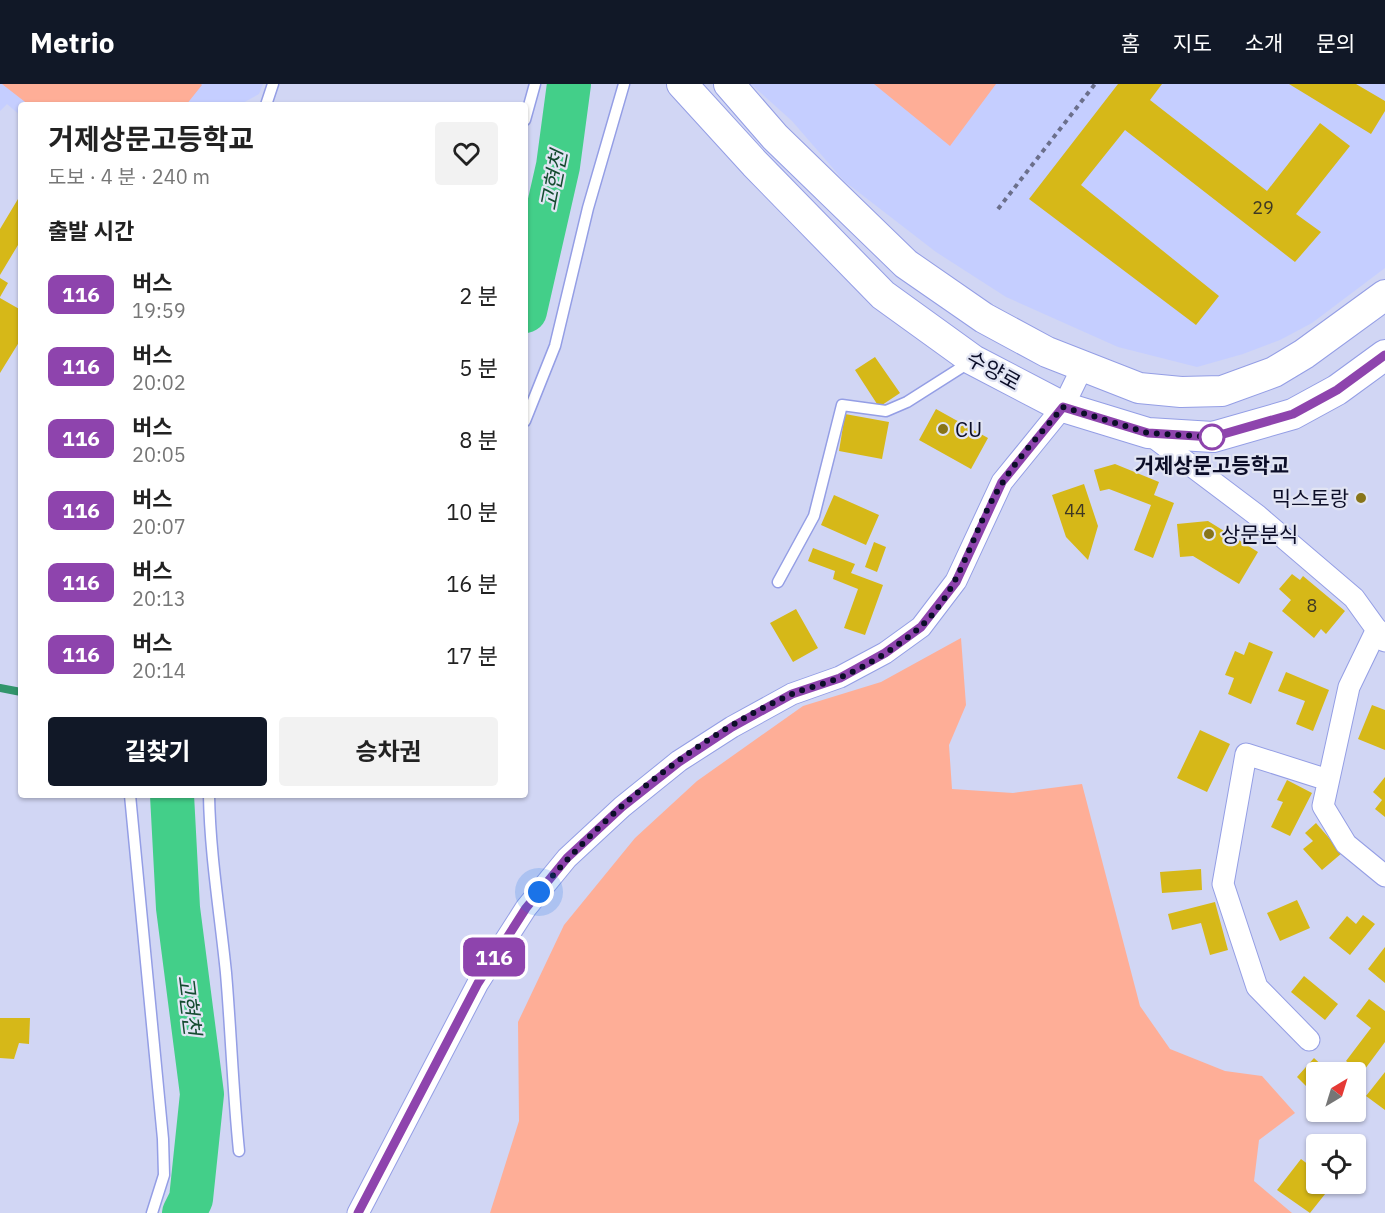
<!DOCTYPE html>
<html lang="ko">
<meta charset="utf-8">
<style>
body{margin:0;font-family:"IBM Plex Sans","Noto Sans KR",sans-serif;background:#f2f2f2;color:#222;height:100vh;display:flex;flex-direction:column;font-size:22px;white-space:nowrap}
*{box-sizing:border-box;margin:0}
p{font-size:20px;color:#767676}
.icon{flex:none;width:33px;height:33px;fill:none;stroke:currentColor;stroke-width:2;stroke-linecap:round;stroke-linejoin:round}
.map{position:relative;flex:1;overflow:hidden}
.sheet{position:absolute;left:18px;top:18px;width:510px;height:696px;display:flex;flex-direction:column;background:#fff;border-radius:6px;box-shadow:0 2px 4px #0004}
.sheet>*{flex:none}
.badge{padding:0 12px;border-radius:9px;font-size:21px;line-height:39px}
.needle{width:39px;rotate:38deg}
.controls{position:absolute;left:1306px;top:978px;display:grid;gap:12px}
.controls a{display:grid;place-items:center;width:60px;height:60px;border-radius:6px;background:#fff;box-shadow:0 2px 4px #0004;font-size:30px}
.you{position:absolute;width:30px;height:30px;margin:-15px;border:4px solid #fff;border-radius:50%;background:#1a73e8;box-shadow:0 0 0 9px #1a73e833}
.map>.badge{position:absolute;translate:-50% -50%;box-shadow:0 0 0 3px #fff}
h2{padding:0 30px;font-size:22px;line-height:54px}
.round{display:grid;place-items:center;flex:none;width:63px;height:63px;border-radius:6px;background:#f2f2f2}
.headline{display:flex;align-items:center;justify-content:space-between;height:102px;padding:0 30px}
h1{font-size:28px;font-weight:700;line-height:45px}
.action{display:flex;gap:12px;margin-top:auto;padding:12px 30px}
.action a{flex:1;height:69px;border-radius:6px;background:#111827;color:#fff;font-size:24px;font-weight:700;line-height:69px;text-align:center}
.action a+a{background:#f2f2f2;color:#222}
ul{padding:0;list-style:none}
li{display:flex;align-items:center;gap:18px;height:72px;padding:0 30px}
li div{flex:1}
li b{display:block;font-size:22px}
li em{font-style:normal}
li .badge{min-width:66px;font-weight:700;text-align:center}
header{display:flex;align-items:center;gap:36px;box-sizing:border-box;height:84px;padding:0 30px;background:#111827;color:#fff}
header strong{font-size:28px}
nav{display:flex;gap:33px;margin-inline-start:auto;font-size:21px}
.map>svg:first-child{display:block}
.built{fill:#c5ceff}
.green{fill:#feae97}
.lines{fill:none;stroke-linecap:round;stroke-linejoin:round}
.stream{stroke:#32956c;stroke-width:8}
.river{stroke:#43cf89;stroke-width:44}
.building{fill:#d6b818}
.lane-casing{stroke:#949ee5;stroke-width:13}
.street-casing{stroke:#949ee5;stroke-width:23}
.secondary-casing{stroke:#949ee5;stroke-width:32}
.path{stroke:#6b6f8b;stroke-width:4;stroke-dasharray:4.5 4.5;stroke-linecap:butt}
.lane{stroke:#fff;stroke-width:10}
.street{stroke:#fff;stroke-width:21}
.secondary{stroke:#fff;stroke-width:30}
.line-casing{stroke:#fff;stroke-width:14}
.line{stroke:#8e44ad;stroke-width:9}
.walk{stroke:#0c0e28;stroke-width:6;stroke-dasharray:0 10.8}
.poi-dot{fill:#887519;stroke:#e1e4f3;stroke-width:2}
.stop-dot{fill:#fff;stroke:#8e44ad;stroke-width:3}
.labels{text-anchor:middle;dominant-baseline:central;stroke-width:4.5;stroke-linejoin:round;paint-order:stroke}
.number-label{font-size:18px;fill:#3e3824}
.street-label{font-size:21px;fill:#0c0e28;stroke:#e1e4f3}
.poi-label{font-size:21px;fill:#0c0e28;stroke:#e1e4f3;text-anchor:start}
.stop-label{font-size:21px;font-weight:bold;fill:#0c0e28;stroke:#e1e4f3}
.water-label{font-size:22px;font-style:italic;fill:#144b2f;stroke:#e1e4f3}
</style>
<header>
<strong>Metrio</strong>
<nav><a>홈</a><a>지도</a><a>소개</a><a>문의</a></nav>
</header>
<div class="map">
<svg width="1385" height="1129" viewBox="0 0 1385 1129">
<rect width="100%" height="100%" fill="#d1d6f4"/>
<path class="built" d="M 0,0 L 263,0 L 259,10 L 239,21 L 21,21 L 21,32 L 7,20 L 0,27 Z
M 751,0 L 1385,0 L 1385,184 L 1312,239 L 1280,256 L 1243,270 L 1197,283 L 1118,263 L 1006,213 L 936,168 L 844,97 L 792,37 Z"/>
<path class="green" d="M 2,0 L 201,0 L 202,1 L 186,21 L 29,21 Z
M 874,0 L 996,0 L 950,62 Z
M 961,554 L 966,621 L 949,661 L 952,705 L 1013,709 L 1082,700 L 1140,922 L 1170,965 L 1225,987 L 1262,992 L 1295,1029 L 1259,1056 L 1254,1097 L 1292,1129 L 490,1129 L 519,1037 L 518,938 L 564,841 L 635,754 L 697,697 L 803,622 L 881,598 Z"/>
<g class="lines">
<path class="stream" d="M 0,604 L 21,608"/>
<path class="river" d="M 525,227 L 558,82 L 569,0
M 172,711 L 178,824 L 202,1010 L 191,1115 L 184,1129"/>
</g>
<path class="building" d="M 1118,0 L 1162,0 L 1150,16 L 1267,107 L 1320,39 L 1350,62 L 1296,130 L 1321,148 L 1295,178 L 1125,46 L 1081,101 L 1219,212 L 1196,241 L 1029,115 Z
M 1289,0 L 1356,0 L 1385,17 L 1385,27 L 1371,50 Z
M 21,110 L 21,156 L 0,191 L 0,145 Z
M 0,194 L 8,199 L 0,213 Z
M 0,214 L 21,226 L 21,255 L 0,289 Z
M 875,273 L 900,309 L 879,323 L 855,286 Z
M 936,325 L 988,354 L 971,385 L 919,356 Z
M 845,330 L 889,338 L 882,375 L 839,367 Z
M 1115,380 L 1159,398 L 1154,411 L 1174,419 L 1153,474 L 1134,466 L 1151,421 L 1109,405 L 1100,407 L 1094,386 Z
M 1084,400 L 1098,442 L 1088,476 L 1066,453 L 1052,411 Z
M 834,411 L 879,431 L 866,461 L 821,441 Z
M 1208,437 L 1258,468 L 1239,500 L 1193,472 L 1180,473 L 1177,440 Z
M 874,458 L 886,463 L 877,488 L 865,483 Z
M 813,464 L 855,480 L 851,489 L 883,501 L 865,551 L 844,544 L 858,505 L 833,495 L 835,487 L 808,477 Z
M 1292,490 L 1300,496 L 1303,492 L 1345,527 L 1326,550 L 1321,545 L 1314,554 L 1282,527 L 1291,516 L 1279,505 Z
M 796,525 L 818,564 L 793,578 L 770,539 Z
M 1249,558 L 1273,568 L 1251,620 L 1228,610 L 1234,594 L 1225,591 L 1235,567 L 1244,571 Z
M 1286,588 L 1329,606 L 1313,647 L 1296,640 L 1305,617 L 1278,607 Z
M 1372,621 L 1385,626 L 1385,666 L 1358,655 Z
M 1200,646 L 1230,660 L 1207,708 L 1177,694 Z
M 1385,693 L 1385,733 L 1375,725 L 1382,716 L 1373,708 Z
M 1287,696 L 1312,709 L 1290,752 L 1271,743 L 1283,718 L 1277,716 Z
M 1316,739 L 1342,769 L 1322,786 L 1303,765 L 1313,757 L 1305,749 Z
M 1201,785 L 1202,806 L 1162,809 L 1160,788 Z
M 1297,816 L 1310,844 L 1280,857 L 1267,829 Z
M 1215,818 L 1228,866 L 1210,871 L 1201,839 L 1172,846 L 1168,830 Z
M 1363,831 L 1375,840 L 1350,871 L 1329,854 L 1347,832 L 1356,840 Z
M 1385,863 L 1385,899 L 1368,885 Z
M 1304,892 L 1338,920 L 1325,936 L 1291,908 Z
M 1369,915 L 1385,927 L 1385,958 L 1362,989 L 1346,977 L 1371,944 L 1356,932 Z
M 0,934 L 30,934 L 29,960 L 19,959 L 14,975 L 0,974 Z
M 1314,974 L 1329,988 L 1317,988 L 1317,1013 L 1297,993 Z
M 1385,988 L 1385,1026 L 1366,1012 Z
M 1301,1075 L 1317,1087 L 1317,1100 L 1333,1100 L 1310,1129 L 1277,1106 Z"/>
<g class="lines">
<defs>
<path id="lane" d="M 266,21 L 273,0
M 525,36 L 535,0
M 525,337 L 555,262 L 588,124 L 624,0
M 778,498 L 814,432 L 842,321 L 886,327 L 907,318 L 970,278
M 130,711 L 163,1055 L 164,1091 L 152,1129
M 209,711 C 210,771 220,829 226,889 C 231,948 233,1008 239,1067"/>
<path id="street" d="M 1148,349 L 1258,432 L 1354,514 L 1385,557
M 1377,545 L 1349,603 L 1323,722 L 1346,760 L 1385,792
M 1309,956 L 1257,903 L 1223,800 L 1246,670 L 1328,696
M 358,1129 L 478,899 L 526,824 L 567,774 L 622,723 L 679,677 L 732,643 L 792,610 L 840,593 L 885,569 L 921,543 L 956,497 L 1002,398 L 1063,323 L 1083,282"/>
<path id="secondary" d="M 682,0 L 755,80 L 883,211 L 973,276 L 1063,323 L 1148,349 L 1213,353 L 1293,330 L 1337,306 L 1385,271
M 729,0 L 775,53 L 906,180 L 984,234 L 1047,268 L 1139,304 L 1181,308 L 1222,307 L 1274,288 L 1304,270 L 1385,211"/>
</defs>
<use href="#lane" class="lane-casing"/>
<use href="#street" class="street-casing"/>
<use href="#secondary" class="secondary-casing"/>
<path class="path" d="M 998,125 L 1095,0"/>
<use href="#lane" class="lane"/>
<use href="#street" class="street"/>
<use href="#secondary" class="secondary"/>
</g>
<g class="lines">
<defs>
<path id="line" d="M 358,1129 L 478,899 L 526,824 L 567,774 L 622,723 L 679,678 L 732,643 L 792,610 L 840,594 L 885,569 L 921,543 L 956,498 L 1002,398 L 1063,323 L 1148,349 L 1213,353 L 1293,330 L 1337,306 L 1385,271"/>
</defs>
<use href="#line" class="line-casing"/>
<use href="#line" class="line"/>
<path class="walk" d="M 539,808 C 606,727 696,653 792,610 C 807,604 824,600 839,594 C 867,582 898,563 920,543 C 963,505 972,444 1003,398 C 1020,371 1043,347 1063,323 L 1148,349 L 1212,353"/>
</g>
<g class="poi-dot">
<circle cx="943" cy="345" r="6"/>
<circle cx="1361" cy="414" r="6"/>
<circle cx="1209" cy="450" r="6"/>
</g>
<circle class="stop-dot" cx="1212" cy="353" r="12"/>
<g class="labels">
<g class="number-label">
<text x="1263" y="123">29</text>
<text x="1075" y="426">44</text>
<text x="1312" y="521">8</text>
</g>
<g class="street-label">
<text transform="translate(994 286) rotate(29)">수양로</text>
</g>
<g class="poi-label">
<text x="955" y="345">CU</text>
<text x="1349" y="414" text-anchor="end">믹스토랑</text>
<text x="1221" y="450">상문분식</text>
</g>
<g class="stop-label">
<text x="1212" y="381">거제상문고등학교</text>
</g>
<g class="water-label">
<text transform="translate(553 96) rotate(-79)">고현천</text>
<text transform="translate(190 921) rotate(83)">고현천</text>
</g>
</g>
</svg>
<div class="controls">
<a><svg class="needle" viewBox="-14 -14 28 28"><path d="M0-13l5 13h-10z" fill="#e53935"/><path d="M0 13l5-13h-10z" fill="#767676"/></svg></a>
<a><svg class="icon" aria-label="locate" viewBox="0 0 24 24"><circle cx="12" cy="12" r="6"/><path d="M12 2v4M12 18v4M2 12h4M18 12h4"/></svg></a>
</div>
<div class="you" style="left:539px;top:808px"></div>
<b class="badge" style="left:494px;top:873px;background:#8e44ad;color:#fff">116</b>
<section class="sheet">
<div class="headline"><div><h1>거제상문고등학교</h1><p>도보 · 4 분 · 240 m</p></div><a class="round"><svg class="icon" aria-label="heart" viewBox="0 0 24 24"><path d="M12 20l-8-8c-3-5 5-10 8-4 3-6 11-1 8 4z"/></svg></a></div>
<h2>출발 시간</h2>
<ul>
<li><span class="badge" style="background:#8e44ad;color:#fff">116</span><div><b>버스</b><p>19:59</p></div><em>2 분</em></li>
<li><span class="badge" style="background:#8e44ad;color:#fff">116</span><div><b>버스</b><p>20:02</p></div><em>5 분</em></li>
<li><span class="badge" style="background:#8e44ad;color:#fff">116</span><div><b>버스</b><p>20:05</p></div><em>8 분</em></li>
<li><span class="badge" style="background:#8e44ad;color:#fff">116</span><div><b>버스</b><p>20:07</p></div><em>10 분</em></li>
<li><span class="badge" style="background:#8e44ad;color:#fff">116</span><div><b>버스</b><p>20:13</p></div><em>16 분</em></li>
<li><span class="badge" style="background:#8e44ad;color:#fff">116</span><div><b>버스</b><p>20:14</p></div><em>17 분</em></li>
</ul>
<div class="action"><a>길찾기</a><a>승차권</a></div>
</section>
</div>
